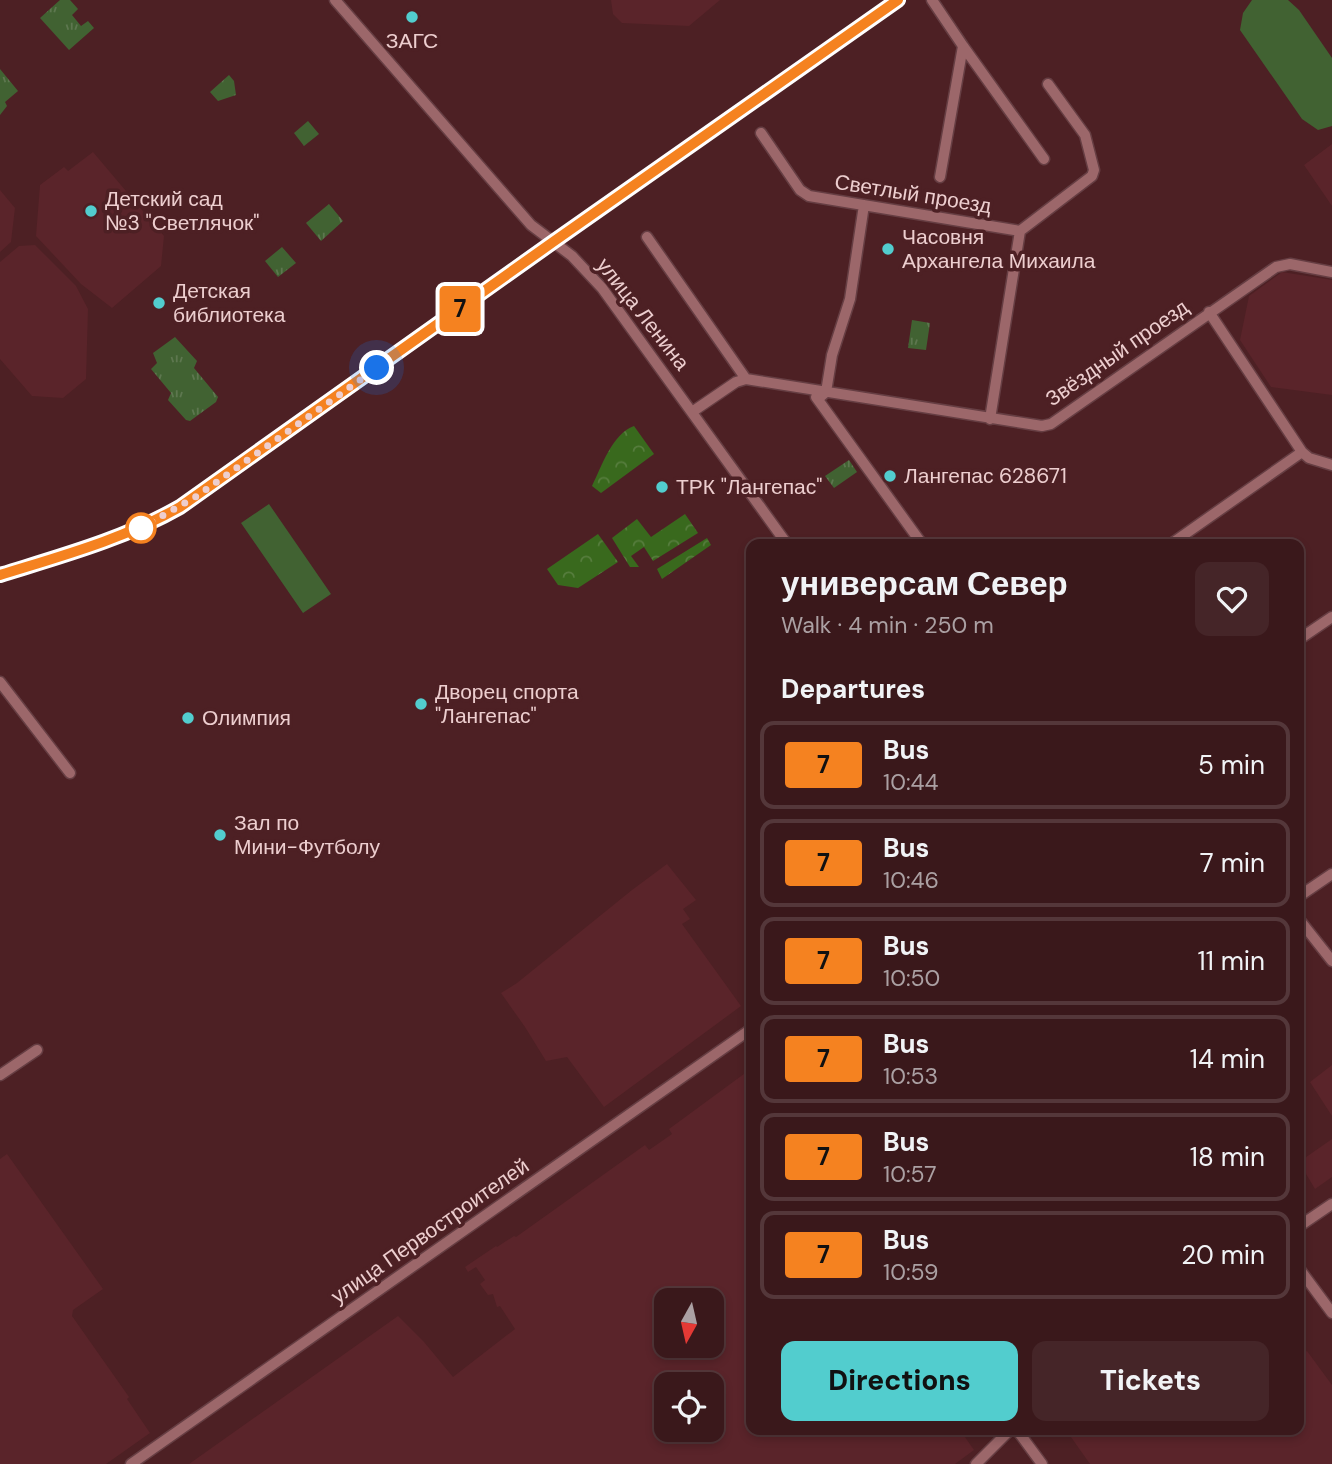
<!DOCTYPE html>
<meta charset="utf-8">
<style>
body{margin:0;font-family:"DM Sans",sans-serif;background:#452528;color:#f1f3f6;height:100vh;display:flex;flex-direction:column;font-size:26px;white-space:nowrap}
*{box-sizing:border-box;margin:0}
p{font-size:23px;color:#aba0a3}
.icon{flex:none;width:38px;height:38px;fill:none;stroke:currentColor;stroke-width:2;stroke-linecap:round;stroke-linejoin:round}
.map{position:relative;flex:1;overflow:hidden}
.drawer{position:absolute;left:746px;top:539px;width:558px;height:896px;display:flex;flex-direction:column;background:#3a181b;border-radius:14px;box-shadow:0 4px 10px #0003,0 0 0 2px #54373a}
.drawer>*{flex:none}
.badge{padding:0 14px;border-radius:5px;font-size:24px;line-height:46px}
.needle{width:46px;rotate:188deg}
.tools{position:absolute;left:654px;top:1288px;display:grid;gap:14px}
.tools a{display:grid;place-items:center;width:70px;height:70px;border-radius:14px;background:#3a181b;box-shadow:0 4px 10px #0003,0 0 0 2px #54373a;font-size:35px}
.you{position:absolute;width:35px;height:35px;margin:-18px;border:5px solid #fff;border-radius:50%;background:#1a73e8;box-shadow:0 0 0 10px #1a73e833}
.map>.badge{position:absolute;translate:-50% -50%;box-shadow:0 0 0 4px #fff}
h2{padding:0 35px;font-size:26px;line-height:63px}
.round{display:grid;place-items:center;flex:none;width:74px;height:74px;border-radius:14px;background:#452528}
.headline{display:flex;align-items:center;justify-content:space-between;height:119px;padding:0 35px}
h1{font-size:33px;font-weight:800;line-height:52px}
.primary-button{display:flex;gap:14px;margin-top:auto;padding:14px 35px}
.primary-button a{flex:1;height:80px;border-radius:14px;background:#52cdce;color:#111;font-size:28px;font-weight:800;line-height:80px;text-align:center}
.primary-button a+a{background:#452528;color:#f1f3f6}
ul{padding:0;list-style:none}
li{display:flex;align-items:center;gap:21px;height:88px;margin:0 14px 10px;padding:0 21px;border:4px solid #54373a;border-radius:14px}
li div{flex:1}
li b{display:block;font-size:26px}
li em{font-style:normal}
li .badge{min-width:77px;font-weight:700;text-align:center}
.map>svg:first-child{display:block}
.built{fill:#5a242a;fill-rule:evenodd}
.green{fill:#416232}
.forest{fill:url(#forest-crowns)}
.park{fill:url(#park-tufts)}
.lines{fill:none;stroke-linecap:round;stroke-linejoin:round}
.minor-casing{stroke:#663e43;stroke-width:13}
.minor{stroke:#9c676a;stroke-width:10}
.line-casing{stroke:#fff;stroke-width:16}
.line{stroke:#f58220;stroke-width:10}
.walk{stroke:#edcecf;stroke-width:7;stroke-dasharray:0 12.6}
.poi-dot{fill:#52cdce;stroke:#4d2024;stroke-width:2.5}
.stop-dot{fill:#fff;stroke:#f58220;stroke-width:3.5}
.labels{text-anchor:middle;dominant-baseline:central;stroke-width:7;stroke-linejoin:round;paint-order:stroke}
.poi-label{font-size:21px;fill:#edcecf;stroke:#4d2024;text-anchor:start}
.street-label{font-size:21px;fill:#edcecf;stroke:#4d2024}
</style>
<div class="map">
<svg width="1332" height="1464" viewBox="0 0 1332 1464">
<defs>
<pattern id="forest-crowns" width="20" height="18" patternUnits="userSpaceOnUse" patternTransform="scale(1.75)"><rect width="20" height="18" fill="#39691d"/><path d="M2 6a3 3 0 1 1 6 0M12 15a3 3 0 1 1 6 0" fill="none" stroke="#567d3d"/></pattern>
<pattern id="park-tufts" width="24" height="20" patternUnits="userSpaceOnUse" patternTransform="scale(1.75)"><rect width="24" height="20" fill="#416232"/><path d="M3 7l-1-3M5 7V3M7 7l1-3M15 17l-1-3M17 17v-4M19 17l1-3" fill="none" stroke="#5d774f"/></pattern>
</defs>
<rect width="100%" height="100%" fill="#4d2024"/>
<path class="built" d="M 611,0 L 720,0 L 689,26 L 622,23 L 613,14 Z
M 1332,144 L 1332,206 L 1304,165 Z
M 93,152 L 164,236 L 161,266 L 112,308 L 81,284 L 36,236 L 40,185 L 64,167 L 68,171 Z
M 0,190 L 15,208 L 11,242 L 0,252 Z
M 35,245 L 76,286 L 88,309 L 86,379 L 63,398 L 32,396 L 0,359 L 0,262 L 19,246 Z
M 1282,272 L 1332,280 L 1332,395 L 1271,387 L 1240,340 L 1249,296 Z
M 667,864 L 696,900 L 683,909 L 690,919 L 682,924 L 741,1006 L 604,1107 L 567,1057 L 546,1061 L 525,1027 L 501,993 L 517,983 L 632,890 Z
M 1332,1065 L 1332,1116 L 1310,1082 Z
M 748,1071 L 751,1072 L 751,1430 L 960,1430 L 974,1450 L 955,1464 L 189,1464 L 398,1316 L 424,1342 L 453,1377 L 515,1329 L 500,1306 L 497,1307 L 493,1294 L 488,1295 L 480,1284 L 485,1280 L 476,1267 L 468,1272 L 465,1267 L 496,1246 L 497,1247 L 514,1236 L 516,1237 L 645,1145 L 649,1150 L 672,1134 L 669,1129 ZM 667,1300 L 712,1300 L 712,1346 L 667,1346 ZM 712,1384 L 712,1430 L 667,1430 L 667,1384 Z
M 1332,1139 L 1332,1177 L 1315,1189 L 1299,1162 Z
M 7,1154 L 103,1289 L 73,1310 L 72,1316 L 129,1397 L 127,1399 L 150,1433 L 106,1464 L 0,1464 L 0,1159 Z
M 1307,1351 L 1332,1385 L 1332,1464 L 1090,1464 L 1066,1430 L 1298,1430 L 1299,1357 Z"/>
<path class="green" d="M 1252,0 L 1288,0 L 1299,10 L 1332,58 L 1332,126 L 1318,130 L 1302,119 L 1240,30 L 1243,13 Z
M 269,504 L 331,594 L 303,613 L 241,523 Z"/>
<path class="forest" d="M 634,426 L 654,454 L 601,493 L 592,486 C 602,466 612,434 634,426 Z
M 685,514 L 698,533 L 653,561 L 644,547 L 631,556 L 639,567 L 630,567 L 612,538 L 637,519 L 651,537 Z
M 598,534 L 618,562 L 578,588 L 558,585 L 547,569 Z
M 707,538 L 711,545 L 662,579 L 657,569 Z"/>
<path class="park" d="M 60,0 L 70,0 L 78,9 L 72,15 L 81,26 L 88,21 L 94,28 L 69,50 L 40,18 Z
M 0,69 L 18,91 L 5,102 L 7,106 L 0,115 Z
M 229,75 L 234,81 L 236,95 L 218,101 L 210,92 Z
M 308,121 L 319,134 L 304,146 L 294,133 Z
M 329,204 L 343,221 L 321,241 L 306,223 Z
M 282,247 L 296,263 L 278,277 L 265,261 Z
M 912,320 L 930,323 L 926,350 L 908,348 Z
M 175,337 L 197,361 L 194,368 L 218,397 L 216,402 L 190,421 L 186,420 L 168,400 L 171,393 L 151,369 L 157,363 L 153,353 Z
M 849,460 L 857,472 L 834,488 L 825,476 Z"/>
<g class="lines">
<defs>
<path id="minor" d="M 335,0 L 531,225 L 572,256 L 602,288 L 787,544
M 932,0 L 963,46 L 940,177
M 963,46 L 1044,159
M 761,133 L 800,190 L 809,196 L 1020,231 L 1092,176 L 1094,170 L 1085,135 L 1048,84
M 647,237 L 746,379
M 1209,312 L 1302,452
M 816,397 L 922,544
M 818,399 L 826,392 L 832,355 L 850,299 L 864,205
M 692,412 L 736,382 L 746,379 L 1042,426 L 1051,424 L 1276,267 L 1290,264 L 1332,272
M 990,419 L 1020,231
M 1171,544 L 1302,452 L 1309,458 L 1332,465
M 0,575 C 61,556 124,539 180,507 L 553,242 L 899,0
M 1298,640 L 1332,617
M 0,682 L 70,773
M 1298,897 L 1332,874
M 1298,918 L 1332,961
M 0,1075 L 37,1050
M 1298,1227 L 1332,1204
M 1298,1267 L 1332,1313
M 1017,1430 L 1042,1464
M 131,1464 L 751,1029
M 976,1464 L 1010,1430"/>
</defs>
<use href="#minor" class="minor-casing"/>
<use href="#minor" class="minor"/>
</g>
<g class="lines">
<defs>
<path id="line" d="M 0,575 C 61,556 124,539 180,507 L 553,242 L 898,0"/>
</defs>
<use href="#line" class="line-casing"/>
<use href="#line" class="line"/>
<path class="walk" d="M 141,528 L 197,496 L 377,368"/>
</g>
<g class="poi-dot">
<circle cx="412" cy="17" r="7"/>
<circle cx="91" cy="211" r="7"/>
<circle cx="888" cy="249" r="7"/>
<circle cx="159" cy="303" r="7"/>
<circle cx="890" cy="476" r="7"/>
<circle cx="662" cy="487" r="7"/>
<circle cx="421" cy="704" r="7"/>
<circle cx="188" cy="718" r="7"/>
<circle cx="220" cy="835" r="7"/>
</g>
<circle class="stop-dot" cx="141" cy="528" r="14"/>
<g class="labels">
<g class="poi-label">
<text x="412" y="41" text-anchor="middle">ЗАГС</text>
<text x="105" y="199">Детский сад<tspan x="105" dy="24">№3 "Светлячок"</tspan></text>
<text x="902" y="237">Часовня<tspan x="902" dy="24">Архангела Михаила</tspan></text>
<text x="173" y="291">Детская<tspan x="173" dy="24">библиотека</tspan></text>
<text x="904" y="476">Лангепас 628671</text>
<text x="676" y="487">ТРК "Лангепас"</text>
<text x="435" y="692">Дворец спорта<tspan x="435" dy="24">"Лангепас"</tspan></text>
<text x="202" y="718">Олимпия</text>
<text x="234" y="823">Зал по<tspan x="234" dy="24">Мини-Футболу</tspan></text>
</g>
<g class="street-label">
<text transform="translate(913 194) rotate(9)">Светлый проезд</text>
<text transform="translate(643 314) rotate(52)">улица Ленина</text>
<text transform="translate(1117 353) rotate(-35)">Звёздный проезд</text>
<text transform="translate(430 1231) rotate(-35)">улица Первостроителей</text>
</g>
</g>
</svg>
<div class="tools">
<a><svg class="needle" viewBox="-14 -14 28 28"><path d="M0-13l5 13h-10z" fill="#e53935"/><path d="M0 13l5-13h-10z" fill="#aba0a3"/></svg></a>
<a><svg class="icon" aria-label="locate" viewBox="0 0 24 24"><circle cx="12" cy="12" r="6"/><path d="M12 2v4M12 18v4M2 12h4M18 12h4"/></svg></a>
</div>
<div class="you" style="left:377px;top:368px"></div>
<b class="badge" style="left:460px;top:309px;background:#f58220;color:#111">7</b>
<section class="drawer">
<div class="headline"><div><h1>универсам Север</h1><p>Walk · 4 min · 250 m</p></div><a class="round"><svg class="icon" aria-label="heart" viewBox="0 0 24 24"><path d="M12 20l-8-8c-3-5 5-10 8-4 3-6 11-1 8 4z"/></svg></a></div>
<h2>Departures</h2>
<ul>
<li><span class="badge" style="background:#f58220;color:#111">7</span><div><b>Bus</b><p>10:44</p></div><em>5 min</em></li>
<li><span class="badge" style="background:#f58220;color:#111">7</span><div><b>Bus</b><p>10:46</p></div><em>7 min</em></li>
<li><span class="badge" style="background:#f58220;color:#111">7</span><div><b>Bus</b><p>10:50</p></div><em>11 min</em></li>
<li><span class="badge" style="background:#f58220;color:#111">7</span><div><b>Bus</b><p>10:53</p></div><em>14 min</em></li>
<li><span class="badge" style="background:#f58220;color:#111">7</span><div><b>Bus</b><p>10:57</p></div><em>18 min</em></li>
<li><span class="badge" style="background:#f58220;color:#111">7</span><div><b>Bus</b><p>10:59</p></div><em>20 min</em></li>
</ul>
<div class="primary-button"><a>Directions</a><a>Tickets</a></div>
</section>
</div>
